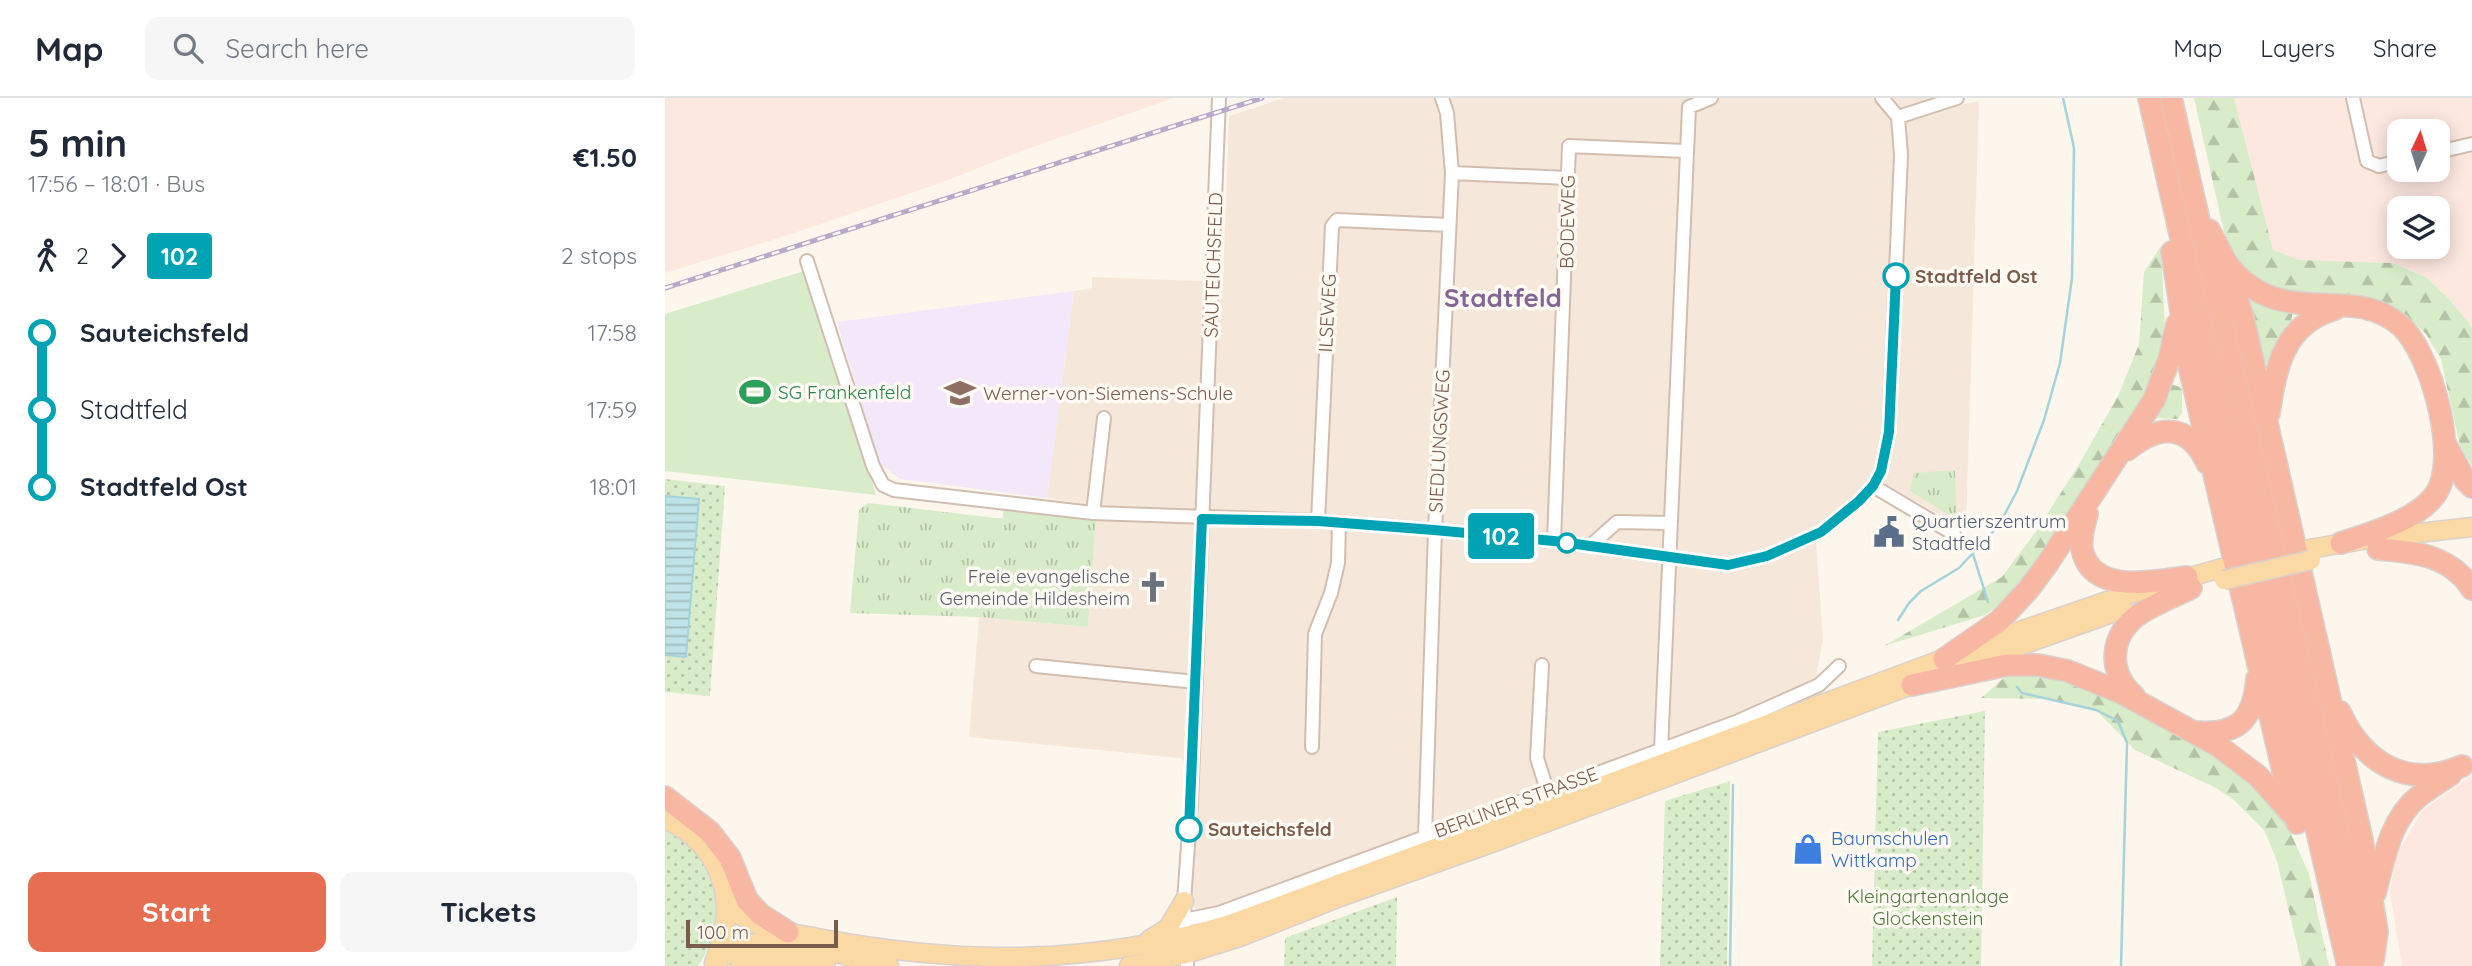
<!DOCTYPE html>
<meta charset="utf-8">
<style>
body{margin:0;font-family:Quicksand,sans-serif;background:#f6f6f7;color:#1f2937;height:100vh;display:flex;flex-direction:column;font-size:26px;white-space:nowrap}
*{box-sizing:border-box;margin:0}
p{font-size:23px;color:#747a83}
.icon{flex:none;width:38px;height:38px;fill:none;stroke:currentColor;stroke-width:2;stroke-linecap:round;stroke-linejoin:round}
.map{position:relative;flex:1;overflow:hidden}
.side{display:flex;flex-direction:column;background:#fff;width:665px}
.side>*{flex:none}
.badge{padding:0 14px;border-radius:5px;font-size:24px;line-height:46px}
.needle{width:46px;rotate:4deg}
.fabs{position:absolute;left:1722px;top:21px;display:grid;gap:14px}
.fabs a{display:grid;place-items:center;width:63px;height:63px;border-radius:14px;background:#fff;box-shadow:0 4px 18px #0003;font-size:35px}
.scale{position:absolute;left:21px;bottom:18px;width:152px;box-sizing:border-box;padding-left:7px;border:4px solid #7a5c4d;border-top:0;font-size:19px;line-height:24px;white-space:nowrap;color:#7a5c4d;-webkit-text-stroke:5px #fffaf3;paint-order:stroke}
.map>.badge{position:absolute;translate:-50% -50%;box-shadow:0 0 0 4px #fff}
.legs{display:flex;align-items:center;gap:10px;height:77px;padding:0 28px;font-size:23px}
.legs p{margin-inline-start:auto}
.head{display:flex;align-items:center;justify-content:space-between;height:119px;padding:0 28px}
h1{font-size:38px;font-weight:700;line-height:52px}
.action{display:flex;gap:14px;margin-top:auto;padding:14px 28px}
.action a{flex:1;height:80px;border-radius:14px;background:#e76f51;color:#fff;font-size:28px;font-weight:700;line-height:80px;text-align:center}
.action a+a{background:#f6f6f7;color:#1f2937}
ul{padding:0 28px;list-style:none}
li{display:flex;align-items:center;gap:24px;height:77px;font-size:26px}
li i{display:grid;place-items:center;width:10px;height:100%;margin:0 9px;background:currentColor}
li i::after{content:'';width:18px;height:18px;margin:-9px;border:5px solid;border-radius:50%;background:#fff}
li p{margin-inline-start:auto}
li:first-child i{background:linear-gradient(#0000 50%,currentColor 0)}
li:last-child i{background:linear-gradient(currentColor 50%,#0000 0)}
header{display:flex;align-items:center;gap:42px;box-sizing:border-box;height:98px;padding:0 35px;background:#fff;border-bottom:2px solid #e0e1e3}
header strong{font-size:33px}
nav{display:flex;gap:38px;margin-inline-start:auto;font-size:24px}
.search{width:490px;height:63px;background:#f6f6f7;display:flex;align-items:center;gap:18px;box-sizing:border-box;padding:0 24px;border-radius:14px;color:#747a83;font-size:26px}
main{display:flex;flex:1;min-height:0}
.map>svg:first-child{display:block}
.residential{fill:#f5e8da}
.commercial{fill:#fde8e0;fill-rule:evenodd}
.education{fill:#f3e8fa}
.grass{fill:url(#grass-dots)}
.forest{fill:url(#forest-firs)}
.park{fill:url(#park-tufts)}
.pitch{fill:#d8ecc9}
.water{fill:url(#water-rules);stroke:#a5d3da;stroke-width:2}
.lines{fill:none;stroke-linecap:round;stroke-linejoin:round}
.stream{stroke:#a5d3da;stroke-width:2.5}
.street-casing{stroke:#d1beb0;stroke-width:16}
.primary-casing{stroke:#dad1cd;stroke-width:21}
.highway-casing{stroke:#dad1cd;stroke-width:24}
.street{stroke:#fff;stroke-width:12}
.primary{stroke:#fbd9a5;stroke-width:18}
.highway{stroke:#f7b7a3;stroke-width:21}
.rail-casing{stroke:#b9a8c9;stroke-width:5}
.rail{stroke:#fffaf3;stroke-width:2.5;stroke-dasharray:8;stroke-linecap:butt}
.primary-bridge-casing{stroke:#dad1cd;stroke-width:21;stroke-linecap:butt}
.primary-bridge{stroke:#fbd9a5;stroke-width:18}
.line-1-casing{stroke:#fff;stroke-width:16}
.line-1{stroke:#00a3b4;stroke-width:10}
.stop-1-dot{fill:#fff;stroke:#00a3b4;stroke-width:3.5}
.labels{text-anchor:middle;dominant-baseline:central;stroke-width:7;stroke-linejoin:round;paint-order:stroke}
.street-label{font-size:19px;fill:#7a5c4d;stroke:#fffaf3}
.stop-label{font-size:19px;font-weight:bold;fill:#7a5c4d;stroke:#fffaf3;text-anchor:start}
.leisure-label{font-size:19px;fill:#27864d;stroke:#fffaf3;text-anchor:start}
.education-label{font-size:19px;fill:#785e54;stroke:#fffaf3;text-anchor:start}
.service-label{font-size:19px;fill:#4e5e75;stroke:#fffaf3;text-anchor:start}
.worship-label{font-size:19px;fill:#5b616d;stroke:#fffaf3;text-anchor:end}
.shop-label{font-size:19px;fill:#366cbe;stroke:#fffaf3;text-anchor:start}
.park-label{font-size:19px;fill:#537a41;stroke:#fffaf3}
.district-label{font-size:26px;font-weight:bold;fill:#846695;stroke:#fffaf3}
</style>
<header>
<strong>Map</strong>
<div class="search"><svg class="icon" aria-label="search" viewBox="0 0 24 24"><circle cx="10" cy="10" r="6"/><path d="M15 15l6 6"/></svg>Search here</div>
<nav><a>Map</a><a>Layers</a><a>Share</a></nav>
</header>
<main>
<section class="side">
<div class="head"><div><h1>5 min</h1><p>17:56 – 18:01 · Bus</p></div><b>€1.50</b></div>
<div class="legs"><svg class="icon" aria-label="walk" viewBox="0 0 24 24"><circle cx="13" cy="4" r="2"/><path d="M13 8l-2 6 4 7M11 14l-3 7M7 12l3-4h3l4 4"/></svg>2<svg class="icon" aria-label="forward" viewBox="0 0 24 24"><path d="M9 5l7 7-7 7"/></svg><b class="badge" style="background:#00a3b4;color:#fff">102</b><p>2 stops</p></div>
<ul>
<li><i style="color:#00a3b4"></i><b>Sauteichsfeld</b><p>17:58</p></li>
<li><i style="color:#00a3b4"></i><span>Stadtfeld</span><p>17:59</p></li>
<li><i style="color:#00a3b4"></i><b>Stadtfeld Ost</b><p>18:01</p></li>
</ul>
<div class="action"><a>Start</a><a>Tickets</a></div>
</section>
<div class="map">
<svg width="1807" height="868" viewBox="0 0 1807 868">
<defs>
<pattern id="grass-dots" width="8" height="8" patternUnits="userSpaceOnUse" patternTransform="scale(1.75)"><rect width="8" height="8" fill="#d8ecc9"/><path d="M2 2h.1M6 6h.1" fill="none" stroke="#b4c2a5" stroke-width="1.8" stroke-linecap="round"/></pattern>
<pattern id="forest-firs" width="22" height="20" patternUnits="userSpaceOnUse" patternTransform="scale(1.75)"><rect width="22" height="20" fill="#d8ecc9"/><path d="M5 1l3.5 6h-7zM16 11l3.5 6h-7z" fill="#b4c2a5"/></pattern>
<pattern id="park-tufts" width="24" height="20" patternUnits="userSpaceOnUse" patternTransform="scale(1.75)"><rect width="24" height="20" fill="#d8ecc9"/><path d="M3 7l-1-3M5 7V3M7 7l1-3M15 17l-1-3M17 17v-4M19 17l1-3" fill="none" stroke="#b4c2a5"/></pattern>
<pattern id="water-rules" width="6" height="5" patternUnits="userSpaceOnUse" patternTransform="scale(1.75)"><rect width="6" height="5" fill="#bfe3e8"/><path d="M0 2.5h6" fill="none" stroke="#a0bbbe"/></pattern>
</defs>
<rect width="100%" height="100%" fill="#fdf6ec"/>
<path class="residential" d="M 619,0 L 1283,0 L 1285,9 L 1314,3 L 1301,432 L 1208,379 L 1175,411 L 1150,429 L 1158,541 L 1151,579 L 1105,603 L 1011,639 L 544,812 L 536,813 L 528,809 L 525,804 L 535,665 L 520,664 L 515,660 L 304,639 L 314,519 L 423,529 L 432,408 L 382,400 L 409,193 L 427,190 L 427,179 L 558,184 L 564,18 Z"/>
<path class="commercial" d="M 0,0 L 509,0 L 359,52 L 278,84 L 123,137 L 0,175 Z
M 1569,0 L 1807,0 L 1807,229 L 1785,202 L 1761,179 L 1727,165 L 1633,162 L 1608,152 ZM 1734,33 L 1773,33 L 1773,72 L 1734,72 ZM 1734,110 L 1773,110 L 1773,149 L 1734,149 Z
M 1807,677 L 1807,868 L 1737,868 L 1725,794 L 1731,757 L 1758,712 Z"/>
<path class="education" d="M 409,193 L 382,400 L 235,381 L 215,366 L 172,224 Z"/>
<path class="grass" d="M 0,381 L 60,388 L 45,598 L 0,594 Z
M 1320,613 L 1316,868 L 1207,868 L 1213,634 Z
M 1065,683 L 1062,868 L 995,868 L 1000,703 Z
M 0,732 C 55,756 66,822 33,868 L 0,868 Z
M 732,799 L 731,868 L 619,868 L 620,840 Z"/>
<path class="forest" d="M 1529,0 L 1569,0 L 1608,152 L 1634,162 L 1727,165 L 1761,179 L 1785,202 L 1807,229 L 1807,368 L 1795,348 L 1776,261 L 1761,236 L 1738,215 L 1698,199 L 1635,198 L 1607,192 L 1585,180 L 1564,156 Z
M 1496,148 L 1500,235 L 1481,294 L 1358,483 L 1340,502 L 1320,517 L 1219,548 L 1337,479 L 1370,435 L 1413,368 L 1453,298 L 1474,246 L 1479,174 Z
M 1574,184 L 1609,209 L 1627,216 L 1626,227 L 1597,272 Z
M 1506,286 L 1517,290 L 1517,315 L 1513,321 L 1491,320 L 1495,302 Z
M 1348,572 L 1403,579 L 1528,642 L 1597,693 L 1620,722 L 1644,776 L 1664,868 L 1637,868 L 1612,763 L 1599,732 L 1569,702 L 1551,690 L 1470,652 L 1431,612 L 1380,601 L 1316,600 Z"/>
<path class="park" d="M 1290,372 L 1291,421 L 1245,393 L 1249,375 Z
M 203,405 L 331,420 L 338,420 L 338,412 L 431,421 L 423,529 L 314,519 L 185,515 L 194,412 Z"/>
<path class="pitch" d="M 142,172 L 211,397 L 0,373 L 0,216 Z"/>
<path class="water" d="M 0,398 L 34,401 L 21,559 L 0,557 Z"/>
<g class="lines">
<path class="stream" d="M 1308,456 L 1323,504
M 1233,522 L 1244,505 L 1256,493 L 1294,470 L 1334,427 L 1352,393 L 1379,322 L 1395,265 L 1407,180 L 1409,50 L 1398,0
M 1352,589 L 1357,595 L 1431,612 L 1453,623 L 1462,645 L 1456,868
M 1065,868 L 1068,687"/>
<defs>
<path id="street" d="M 1217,0 L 1233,19
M 1688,0 L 1702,63 L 1714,68 L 1734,63
M 1233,19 L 1292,0
M 1773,54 L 1807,46
M 787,75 L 903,80
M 142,163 L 208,368 L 218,387 L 229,392 L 428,415 L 653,423 L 770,432 L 889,443 L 1063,467 L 1102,458 L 1156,434 L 1194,403 L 1208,388 L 1216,373 L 1224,334 L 1236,57 L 1233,19
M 1208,388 L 1289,436
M 428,415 L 439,320
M 653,423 L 667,128 L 672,122 L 784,127
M 889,443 L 904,48 L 1020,53
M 925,448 L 952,424 L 1005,425
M 877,567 L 872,660 L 882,692
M 371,568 L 531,584
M 647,649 L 650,536 L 666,495 L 673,465 L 674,424
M 996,652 L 1024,9 L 1046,0
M 760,738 L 770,432 L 787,75 L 782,15 L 777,0
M 519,822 L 554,815 L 1071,624 L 1154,587 L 1174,568
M 522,868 L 519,803 L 526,705 L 554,0"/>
<path id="primary" d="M 1644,451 L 1710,440 L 1807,429
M 1290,571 L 1458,511
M 0,721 C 60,749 74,808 49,865
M 62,804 C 80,831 123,834 153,840 C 296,867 427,868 568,825 L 1340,538 L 1460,497 L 1557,470
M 484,842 L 503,830 L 519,803
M 49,865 C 57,860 64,853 73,850 C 110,832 183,860 224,868
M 75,868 L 102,859 L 161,863
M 464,868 L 521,856 L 575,839 L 675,799 L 832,743 L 1257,583"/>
<path id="highway" d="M 1484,0 L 1683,868
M 1506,0 L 1704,868
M 1544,132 L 1561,164 L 1578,220 L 1697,742 L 1712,834 L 1708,862
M 1507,154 L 1525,272 L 1621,686 L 1632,725
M 1564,168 C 1617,234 1684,184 1735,227 C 1766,254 1796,362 1770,397 C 1752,422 1704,436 1676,445
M 1604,315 C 1611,268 1619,226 1670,211
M 1781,347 L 1800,382 L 1807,389
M 1462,352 C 1494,326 1524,325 1542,365
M 1422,416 C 1419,428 1414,443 1418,455 C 1430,497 1491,483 1522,479
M 1713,451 C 1750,454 1785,457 1807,491
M 1279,561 L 1334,523 L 1363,492 L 1383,465 L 1489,302 L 1504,262 L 1512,226
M 1247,587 L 1342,567 L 1373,567 L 1403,573 L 1457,595 L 1552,647 L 1593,678 L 1625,714
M 1469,598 C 1441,573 1445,535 1476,515 C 1492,505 1510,498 1526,490
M 1675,614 C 1698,665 1742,692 1797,668
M 1530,634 C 1572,637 1588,624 1592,581
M 0,699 L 45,734 L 65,760 L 82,802 L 95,816 L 123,834
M 1710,795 C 1719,761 1725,722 1753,699 C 1763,691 1775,684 1786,676"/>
</defs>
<use href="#street" class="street-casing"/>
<use href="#primary" class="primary-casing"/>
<use href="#highway" class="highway-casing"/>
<use href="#street" class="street"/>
<use href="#primary" class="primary"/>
<use href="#highway" class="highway"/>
<defs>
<path id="rail" d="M 0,190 L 597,0"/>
</defs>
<use href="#rail" class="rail-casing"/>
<use href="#rail" class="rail"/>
<defs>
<path id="primary-bridge" d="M 1559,482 L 1646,462"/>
</defs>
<use href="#primary-bridge" class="primary-bridge-casing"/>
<use href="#primary-bridge" class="primary-bridge"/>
</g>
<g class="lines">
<defs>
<path id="line-1" d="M 524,731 L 537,421 L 653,423 L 769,432 L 889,443 L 1063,467 L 1102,458 L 1156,434 L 1194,403 L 1208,388 L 1216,373 L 1224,334 L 1231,178"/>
</defs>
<use href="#line-1" class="line-1-casing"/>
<use href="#line-1" class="line-1"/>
</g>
<defs>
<symbol id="stadium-bare" viewBox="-9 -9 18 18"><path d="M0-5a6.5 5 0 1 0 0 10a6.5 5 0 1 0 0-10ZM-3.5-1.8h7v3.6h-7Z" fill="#2e9e5b" stroke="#fffaf3" stroke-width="2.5" paint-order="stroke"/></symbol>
<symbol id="school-bare" viewBox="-9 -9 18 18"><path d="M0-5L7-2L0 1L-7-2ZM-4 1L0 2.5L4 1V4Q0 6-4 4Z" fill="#8d6e63" stroke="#fffaf3" stroke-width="2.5" paint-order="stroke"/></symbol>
<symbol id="civic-bare" viewBox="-9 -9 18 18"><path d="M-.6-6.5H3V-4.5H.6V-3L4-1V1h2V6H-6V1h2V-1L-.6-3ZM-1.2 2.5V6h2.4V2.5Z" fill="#5c6f8a" stroke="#fffaf3" stroke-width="2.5" paint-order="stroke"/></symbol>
<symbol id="church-bare" viewBox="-9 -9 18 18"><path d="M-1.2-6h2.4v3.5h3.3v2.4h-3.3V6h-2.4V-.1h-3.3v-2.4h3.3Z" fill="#6b7280" stroke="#fffaf3" stroke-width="2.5" paint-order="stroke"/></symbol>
<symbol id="shop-bare" viewBox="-9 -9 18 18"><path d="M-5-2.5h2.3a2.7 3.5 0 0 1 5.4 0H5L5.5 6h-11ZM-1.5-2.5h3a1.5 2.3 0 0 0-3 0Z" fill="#3f7fe0" stroke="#fffaf3" stroke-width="2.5" paint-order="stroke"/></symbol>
</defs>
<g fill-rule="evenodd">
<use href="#stadium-bare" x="68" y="272" width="44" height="44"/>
<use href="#school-bare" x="273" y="273" width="44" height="44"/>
<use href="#civic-bare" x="1202" y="412" width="44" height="44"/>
<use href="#church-bare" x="466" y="467" width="44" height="44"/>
<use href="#shop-bare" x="1121" y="729" width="44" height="44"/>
</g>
<g class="stop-1-dot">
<circle cx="1231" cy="178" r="12"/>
<circle cx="902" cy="445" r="9"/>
<circle cx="524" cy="731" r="12"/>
</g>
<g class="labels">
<g class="street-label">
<text transform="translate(902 124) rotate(-89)">BODEWEG</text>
<text transform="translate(548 167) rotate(-88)">SAUTEICHSFELD</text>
<text transform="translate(662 215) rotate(-87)">ILSEWEG</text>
<text transform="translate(774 343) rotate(-87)">SIEDLUNGSWEG</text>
<text transform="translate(851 704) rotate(-20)">BERLINER STRASSE</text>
</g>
<g class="stop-label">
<text x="1250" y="178">Stadtfeld Ost</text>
<text x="543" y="731">Sauteichsfeld</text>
</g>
<g class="leisure-label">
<text x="113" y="294">SG Frankenfeld</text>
</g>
<g class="education-label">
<text x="318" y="295">Werner-von-Siemens-Schule</text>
</g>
<g class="service-label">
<text x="1247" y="423">Quartierszentrum<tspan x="1247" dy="22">Stadtfeld</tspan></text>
</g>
<g class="worship-label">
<text x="465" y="478">Freie evangelische<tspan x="465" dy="22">Gemeinde Hildesheim</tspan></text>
</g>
<g class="shop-label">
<text x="1166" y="740">Baumschulen<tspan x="1166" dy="22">Wittkamp</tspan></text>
</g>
<g class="park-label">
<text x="1263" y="798">Kleingartenanlage<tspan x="1263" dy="22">Glockenstein</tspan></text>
</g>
<g class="district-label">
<text x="838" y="199">Stadtfeld</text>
</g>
</g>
</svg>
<div class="fabs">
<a><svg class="needle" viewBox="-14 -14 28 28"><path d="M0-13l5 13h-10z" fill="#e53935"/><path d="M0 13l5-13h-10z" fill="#747a83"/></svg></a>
<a><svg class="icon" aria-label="layers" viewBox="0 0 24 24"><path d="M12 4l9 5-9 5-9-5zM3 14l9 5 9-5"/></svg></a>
</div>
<div class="scale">100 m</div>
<b class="badge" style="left:836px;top:438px;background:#00a3b4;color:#fff">102</b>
</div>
</main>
